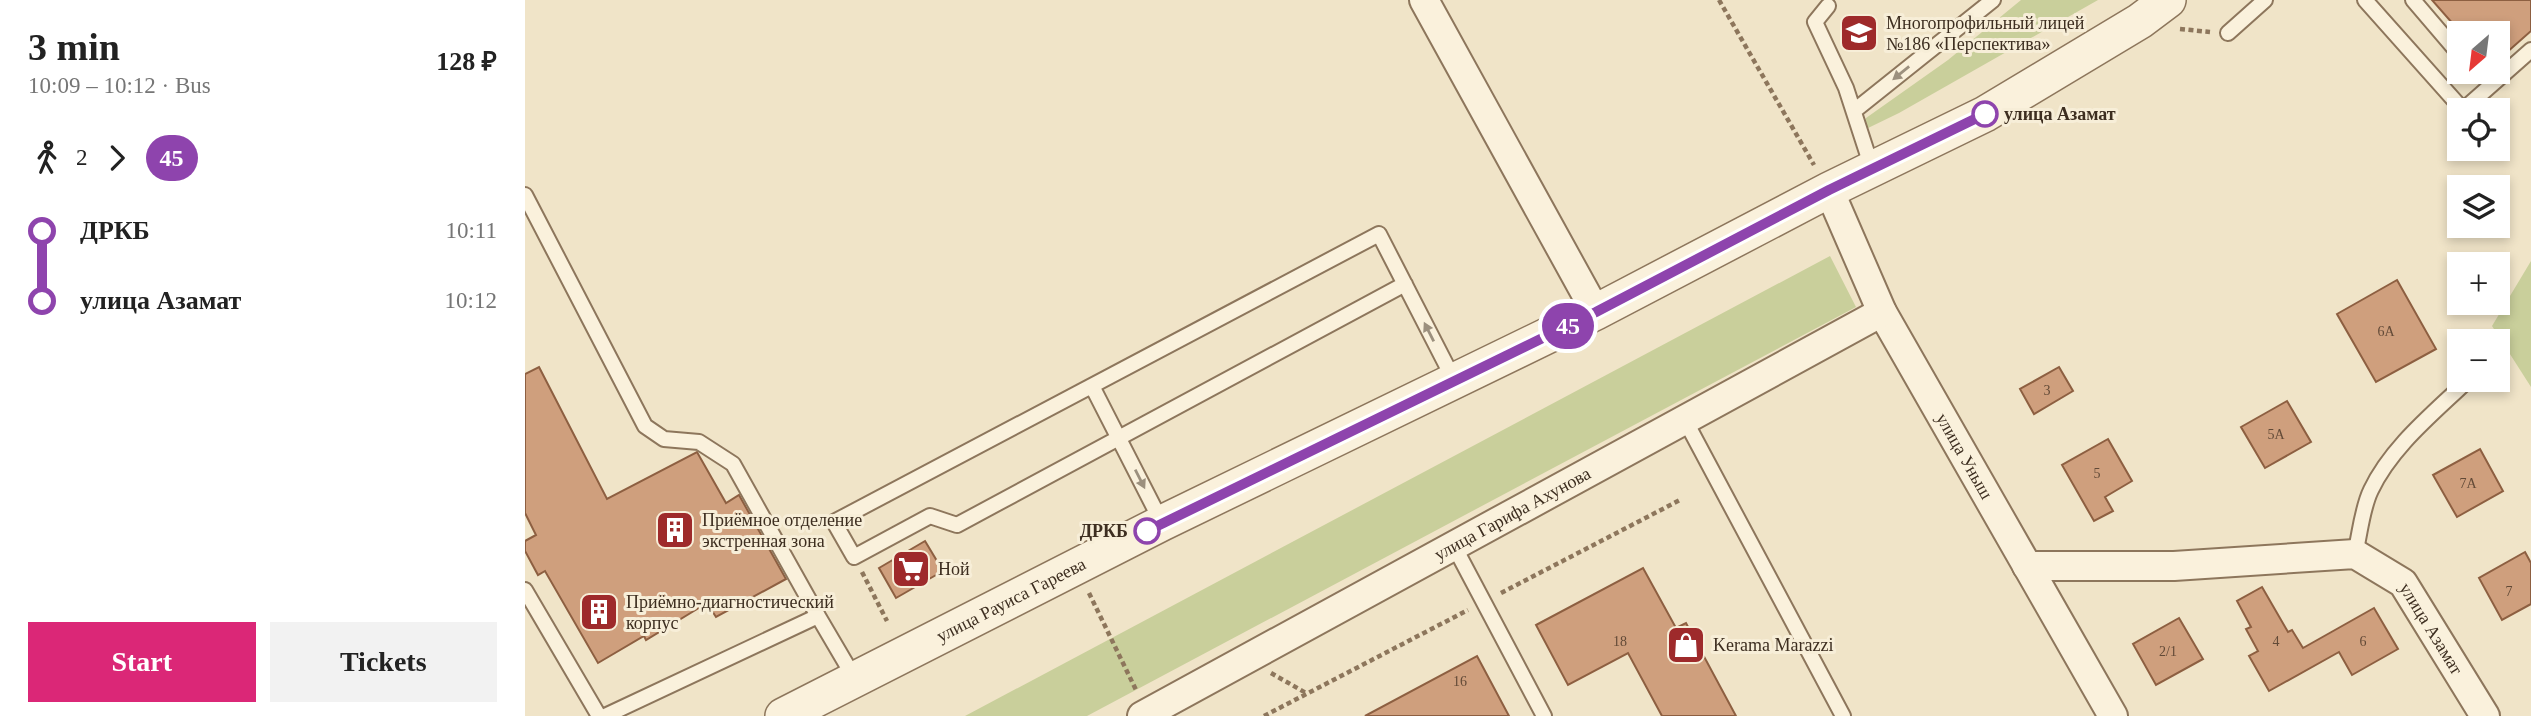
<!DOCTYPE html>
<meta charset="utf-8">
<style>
body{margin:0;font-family:"Times New Roman",serif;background:#f2f2f2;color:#222;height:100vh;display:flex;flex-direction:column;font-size:26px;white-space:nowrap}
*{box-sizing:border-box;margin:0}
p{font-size:23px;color:#767676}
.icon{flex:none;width:38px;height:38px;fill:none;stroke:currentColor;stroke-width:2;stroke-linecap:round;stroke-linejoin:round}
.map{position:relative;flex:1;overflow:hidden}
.sheet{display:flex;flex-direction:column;background:#fff;width:525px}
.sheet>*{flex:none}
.badge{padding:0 14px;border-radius:23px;font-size:24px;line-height:46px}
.needle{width:46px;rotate:208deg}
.tools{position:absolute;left:1922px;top:21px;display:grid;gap:14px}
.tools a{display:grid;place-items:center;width:63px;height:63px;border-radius:0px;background:#fff;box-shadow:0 4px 10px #0003;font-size:35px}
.map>.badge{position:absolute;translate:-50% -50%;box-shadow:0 0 0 4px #fff}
.legs{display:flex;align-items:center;gap:10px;height:77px;padding:0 28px;font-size:23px}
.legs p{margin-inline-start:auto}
.overview{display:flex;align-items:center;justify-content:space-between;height:119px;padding:0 28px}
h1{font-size:38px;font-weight:700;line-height:52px}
.button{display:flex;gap:14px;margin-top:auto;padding:14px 28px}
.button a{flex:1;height:80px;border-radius:0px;background:#db2777;color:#fff;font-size:28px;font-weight:700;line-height:80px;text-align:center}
.button a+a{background:#f2f2f2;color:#222}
ul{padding:0 28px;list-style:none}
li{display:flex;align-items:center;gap:24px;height:70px;font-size:26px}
li i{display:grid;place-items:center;width:10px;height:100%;margin:0 9px;background:currentColor}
li i::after{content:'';width:18px;height:18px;margin:-9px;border:5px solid;border-radius:50%;background:#fff}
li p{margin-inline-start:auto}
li:first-child i{background:linear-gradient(#0000 50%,currentColor 0)}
li:last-child i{background:linear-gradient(currentColor 50%,#0000 0)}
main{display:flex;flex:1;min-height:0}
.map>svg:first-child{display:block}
.green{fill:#c9cf9b}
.building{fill:#cf9f7d;stroke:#8d5f41;stroke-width:2}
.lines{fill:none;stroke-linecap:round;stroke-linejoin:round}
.service-casing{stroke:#8d765c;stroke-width:18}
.minor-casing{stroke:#8d765c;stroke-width:32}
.tertiary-casing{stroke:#8d765c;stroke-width:38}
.path{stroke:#8d765c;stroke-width:4.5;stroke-dasharray:5 3.5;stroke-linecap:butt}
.service{stroke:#faf1dc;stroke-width:14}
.minor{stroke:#faf1dc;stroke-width:28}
.tertiary{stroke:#faf1dc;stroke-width:35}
.oneway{fill:#9c907e}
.line-1-casing{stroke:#fff;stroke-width:16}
.line-1{stroke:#8e44ad;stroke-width:10}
.stop-1-dot{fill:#fff;stroke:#8e44ad;stroke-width:3.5}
.labels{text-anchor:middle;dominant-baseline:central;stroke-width:6;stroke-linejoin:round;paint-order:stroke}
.number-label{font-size:14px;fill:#624a37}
.poi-label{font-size:18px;fill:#3d2e20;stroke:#f7eed8;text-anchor:start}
.stop-label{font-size:18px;font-weight:bold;fill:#3d2e20;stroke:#f7eed8;text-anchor:start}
.street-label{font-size:18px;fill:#3d2e20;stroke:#f7eed8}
</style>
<main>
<section class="sheet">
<div class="overview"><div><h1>3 min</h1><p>10:09 – 10:12 · Bus</p></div><b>128 ₽</b></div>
<div class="legs"><svg class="icon" aria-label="walk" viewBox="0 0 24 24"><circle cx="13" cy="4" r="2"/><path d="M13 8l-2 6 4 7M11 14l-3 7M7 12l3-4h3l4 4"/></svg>2<svg class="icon" aria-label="forward" viewBox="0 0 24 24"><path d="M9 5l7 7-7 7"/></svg><b class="badge" style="background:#8e44ad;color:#fff">45</b></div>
<ul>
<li><i style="color:#8e44ad"></i><b>ДРКБ</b><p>10:11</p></li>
<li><i style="color:#8e44ad"></i><b>улица Азамат</b><p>10:12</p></li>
</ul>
<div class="button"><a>Start</a><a>Tickets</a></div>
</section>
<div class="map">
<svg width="2006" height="716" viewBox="0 0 2006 716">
<rect width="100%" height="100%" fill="#f0e4c8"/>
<path class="green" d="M 1496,0 L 1573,0 L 1374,113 L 1341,129 L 1339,122 L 1341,118 L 1423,60 Z
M 1305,256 L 1331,307 L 562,716 L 440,716 Z
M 2006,261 L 2006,387 L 1967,326 Z"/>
<path class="building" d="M 1907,0 L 2006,0 L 2006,31 L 1972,61 L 1972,33 L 1936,33 Z
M 1872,280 L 1911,349 L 1851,382 L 1812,314 Z
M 14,367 L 82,499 L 172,452 L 201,503 L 214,495 L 261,579 L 191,617 L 182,603 L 121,640 L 119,636 L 73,663 L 20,571 L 13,575 L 0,551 L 0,541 L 11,535 L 0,513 L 0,374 Z
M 1534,367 L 1548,391 L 1509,414 L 1495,389 Z
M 1762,401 L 1786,442 L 1740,468 L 1716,427 Z
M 1583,439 L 1607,481 L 1580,497 L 1588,511 L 1569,521 L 1537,465 Z
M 1955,449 L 1978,491 L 1932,517 L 1908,475 Z
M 400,541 L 418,571 L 371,598 L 354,568 Z
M 2000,552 L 2006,563 L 2006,604 L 1977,620 L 1954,578 Z
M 1118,568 L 1151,628 L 1161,623 L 1211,716 L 1137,716 L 1103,653 L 1043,685 L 1011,625 Z
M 1737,587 L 1763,632 L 1767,630 L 1778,648 L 1849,608 L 1873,649 L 1827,675 L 1814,652 L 1744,691 L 1724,656 L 1733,651 L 1721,629 L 1726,627 L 1712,601 Z
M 1654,618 L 1678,659 L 1631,685 L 1608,644 Z
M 952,656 L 984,716 L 840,716 Z"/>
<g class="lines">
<defs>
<path id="service" d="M 1840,0 L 1938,110 L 2006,50
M 1888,0 L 1929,48 L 1934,43
M 1303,6 L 1290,22 L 1321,88 L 1347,168
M 1703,33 L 1740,0
M 1329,111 L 1468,0
M 0,195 L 120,426 L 139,439 L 174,442 L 208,464 L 293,616 L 80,716
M 880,284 L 432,525 L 405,516 L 329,557 L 309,522 L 854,234 L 929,380
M 567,386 L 637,523
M 1160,420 L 1318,716
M 929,546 L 1019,716
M 1830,554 C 1835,534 1837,508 1846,490 C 1867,446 1909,413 1943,380
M 0,590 L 74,716
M 293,616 L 330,679"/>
<g id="minor">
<path d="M 899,0 L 1071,312"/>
<path id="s1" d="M 1304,190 L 1357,312 L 1588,716"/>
<path id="s2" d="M 1502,566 L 1649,566 L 1830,554 L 1878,583 L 1960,716"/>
<path id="s3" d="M 617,716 L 1357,312"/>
</g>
<g id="tertiary">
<path id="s4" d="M 258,716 L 637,523 L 1071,312 L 1304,190 L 1460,114 L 1615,21 L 1643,0"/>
</g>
</defs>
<use href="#service" class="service-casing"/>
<use href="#minor" class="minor-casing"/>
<use href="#tertiary" class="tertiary-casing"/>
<path class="path" d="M 1194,0 L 1289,165
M 1655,29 L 1685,32
M 337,572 L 362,621
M 564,593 L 612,692
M 976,593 L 1155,500
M 746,673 L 781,693
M 739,716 L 943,610"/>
<use href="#service" class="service"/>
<use href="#minor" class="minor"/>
<use href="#tertiary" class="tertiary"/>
</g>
<defs><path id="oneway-solid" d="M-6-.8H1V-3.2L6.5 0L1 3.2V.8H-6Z" transform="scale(1.75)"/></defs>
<g class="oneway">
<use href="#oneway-solid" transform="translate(1376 73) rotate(141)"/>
<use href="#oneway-solid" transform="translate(904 332) rotate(-117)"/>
<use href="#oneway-solid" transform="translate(615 479) rotate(63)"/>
</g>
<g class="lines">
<defs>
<path id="line-1" d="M 622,531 L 1071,312 L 1304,190 L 1460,114"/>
</defs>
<use href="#line-1" class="line-1-casing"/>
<use href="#line-1" class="line-1"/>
</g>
<defs>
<symbol id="school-square" viewBox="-11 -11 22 22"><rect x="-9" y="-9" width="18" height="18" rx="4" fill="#9e2a2b" stroke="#f7eed8"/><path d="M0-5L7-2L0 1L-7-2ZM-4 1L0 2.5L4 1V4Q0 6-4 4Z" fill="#fff"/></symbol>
<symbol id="building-square" viewBox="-11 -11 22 22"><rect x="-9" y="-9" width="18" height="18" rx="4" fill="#9e2a2b" stroke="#f7eed8"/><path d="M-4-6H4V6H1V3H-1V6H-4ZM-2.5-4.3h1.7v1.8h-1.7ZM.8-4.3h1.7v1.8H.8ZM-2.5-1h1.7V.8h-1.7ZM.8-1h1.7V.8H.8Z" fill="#fff"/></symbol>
<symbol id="supermarket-square" viewBox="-11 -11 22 22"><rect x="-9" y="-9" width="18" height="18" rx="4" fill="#9e2a2b" stroke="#f7eed8"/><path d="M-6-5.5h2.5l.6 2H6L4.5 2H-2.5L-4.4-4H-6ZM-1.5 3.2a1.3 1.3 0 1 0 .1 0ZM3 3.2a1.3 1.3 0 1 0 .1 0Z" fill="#fff"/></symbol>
<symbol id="shop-square" viewBox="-11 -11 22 22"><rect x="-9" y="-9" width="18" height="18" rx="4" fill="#9e2a2b" stroke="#f7eed8"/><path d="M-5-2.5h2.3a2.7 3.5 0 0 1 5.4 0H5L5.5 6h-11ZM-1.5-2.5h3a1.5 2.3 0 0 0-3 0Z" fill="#fff"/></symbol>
</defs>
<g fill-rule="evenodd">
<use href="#school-square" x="1312" y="11" width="44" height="44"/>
<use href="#building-square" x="128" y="508" width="44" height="44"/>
<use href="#supermarket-square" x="364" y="547" width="44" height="44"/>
<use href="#building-square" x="52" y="590" width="44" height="44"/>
<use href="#shop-square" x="1139" y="623" width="44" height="44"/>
</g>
<g class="stop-1-dot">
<circle cx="1460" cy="114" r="12"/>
<circle cx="622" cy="531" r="12"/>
</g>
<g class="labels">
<g class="number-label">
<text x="1861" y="331">6А</text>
<text x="1522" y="390">3</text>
<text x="1751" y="434">5А</text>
<text x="1572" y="473">5</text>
<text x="1943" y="483">7А</text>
<text x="1984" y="591">7</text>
<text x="1095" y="641">18</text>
<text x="1751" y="641">4</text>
<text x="1838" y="641">6</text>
<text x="1643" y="651">2/1</text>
<text x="935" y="681">16</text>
</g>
<g class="poi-label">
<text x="1361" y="23">Многопрофильный лицей<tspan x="1361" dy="21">№186 «Перспектива»</tspan></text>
<text x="177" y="520">Приёмное отделение<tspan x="177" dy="21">экстренная зона</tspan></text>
<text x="413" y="569">Ной</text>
<text x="101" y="602">Приёмно-диагностический<tspan x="101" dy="21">корпус</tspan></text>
<text x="1188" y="645">Kerama Marazzi</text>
</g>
<g class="stop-label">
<text x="1479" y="114">улица Азамат</text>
<text x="603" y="531" text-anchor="end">ДРКБ</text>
</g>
<g class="street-label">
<text stroke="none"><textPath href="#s1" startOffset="299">улица Уныш</textPath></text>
<text stroke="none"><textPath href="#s3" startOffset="422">улица Гарифа Ахунова</textPath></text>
<text stroke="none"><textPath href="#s4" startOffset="256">улица Рауиса Гареева</textPath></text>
<text stroke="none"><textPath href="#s2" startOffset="438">улица Азамат</textPath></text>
</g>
</g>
</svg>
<div class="tools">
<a><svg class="needle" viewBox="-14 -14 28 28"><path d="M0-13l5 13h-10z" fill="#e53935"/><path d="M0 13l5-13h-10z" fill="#767676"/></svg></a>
<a><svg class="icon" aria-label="locate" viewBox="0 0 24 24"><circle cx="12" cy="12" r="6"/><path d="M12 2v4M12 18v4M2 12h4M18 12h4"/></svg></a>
<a><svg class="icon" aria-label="layers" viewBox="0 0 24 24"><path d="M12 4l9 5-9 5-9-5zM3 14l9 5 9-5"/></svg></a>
<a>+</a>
<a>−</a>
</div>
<b class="badge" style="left:1043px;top:326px;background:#8e44ad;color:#fff">45</b>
</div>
</main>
